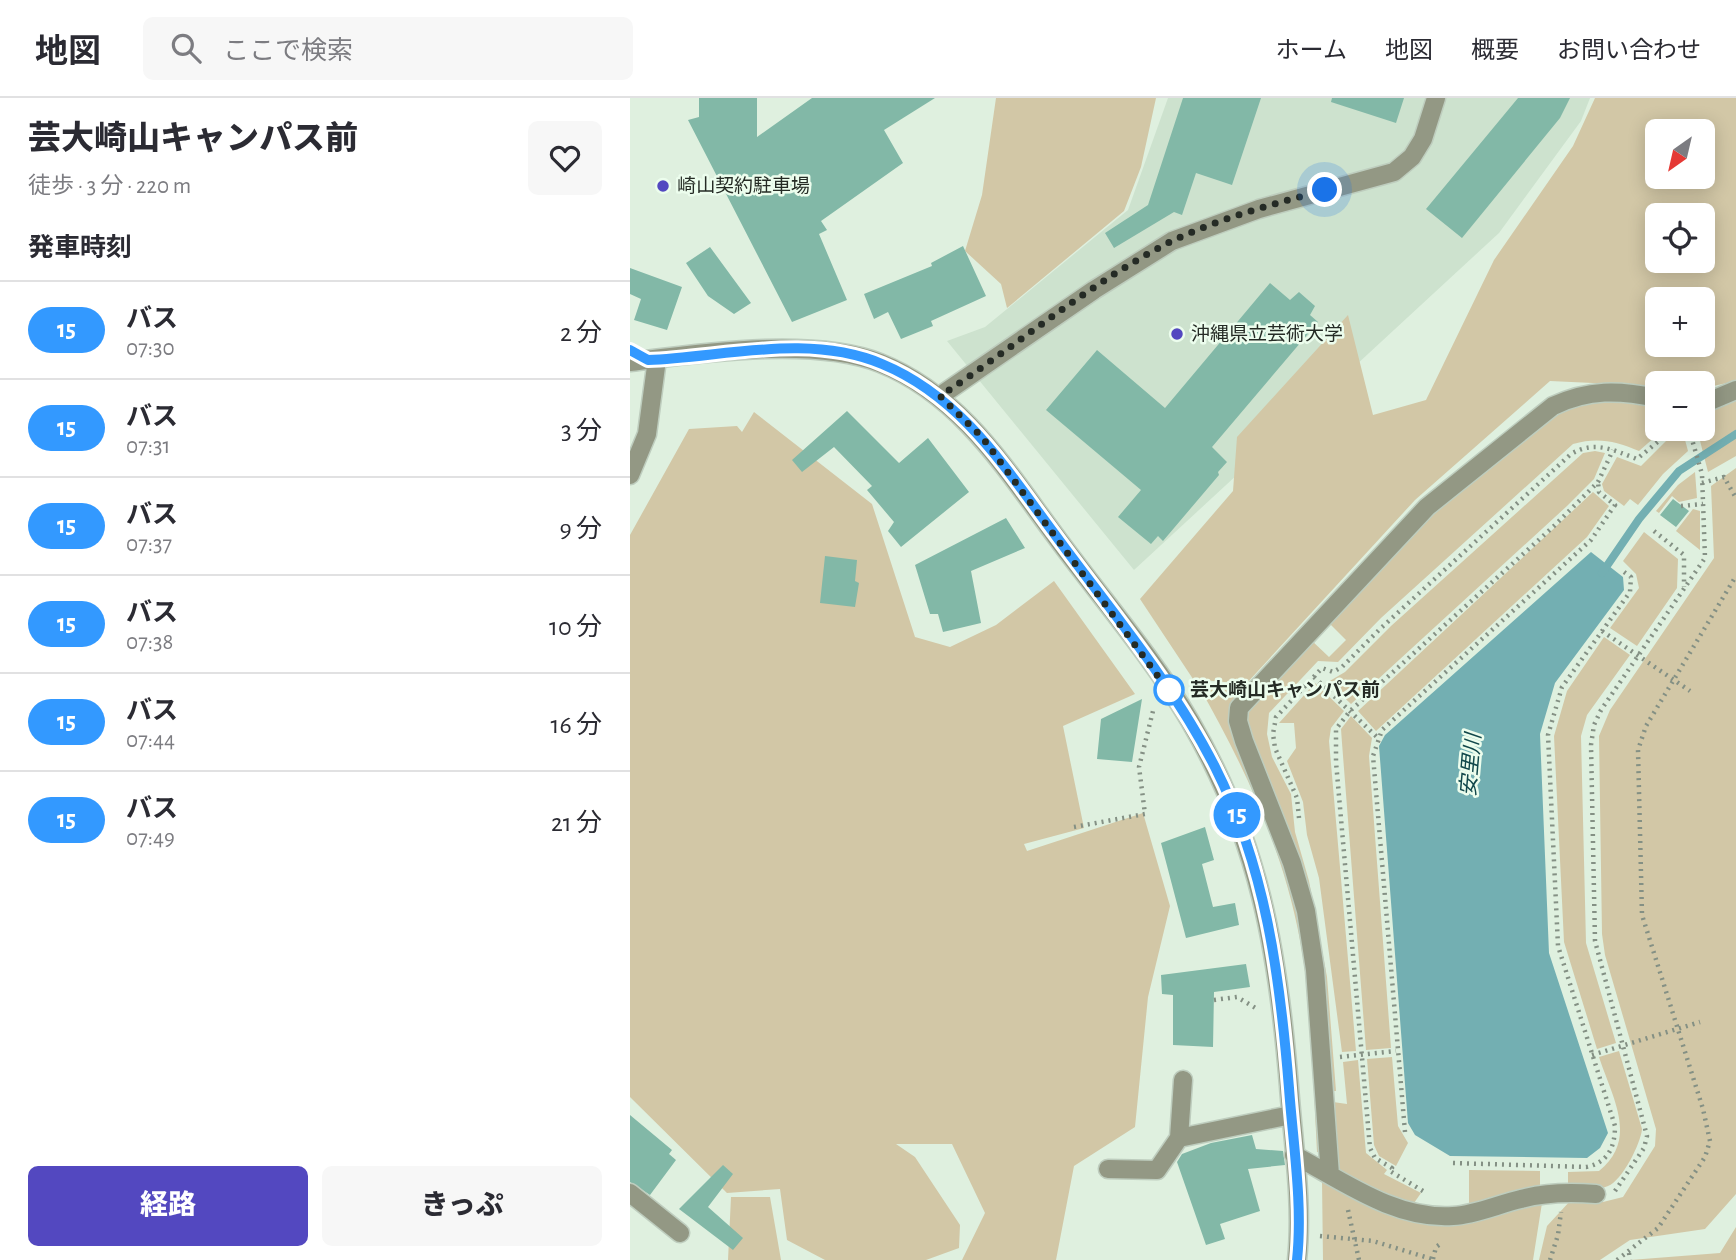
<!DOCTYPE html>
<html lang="ja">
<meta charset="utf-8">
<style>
body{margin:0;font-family:"Alegreya Sans","Noto Sans JP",sans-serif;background:#f7f7f7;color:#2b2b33;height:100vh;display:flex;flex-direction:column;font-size:26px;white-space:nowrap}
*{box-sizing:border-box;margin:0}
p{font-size:23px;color:#7c7c81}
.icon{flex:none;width:38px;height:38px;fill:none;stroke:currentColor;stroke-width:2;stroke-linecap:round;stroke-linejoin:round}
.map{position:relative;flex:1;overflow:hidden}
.side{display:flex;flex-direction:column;background:#fff;width:630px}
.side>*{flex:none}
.badge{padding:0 14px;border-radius:23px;font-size:24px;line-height:46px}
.needle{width:46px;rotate:214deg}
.fabs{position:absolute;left:1015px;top:21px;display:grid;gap:14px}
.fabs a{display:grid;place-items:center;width:70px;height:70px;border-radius:10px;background:#fff;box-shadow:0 4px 18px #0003;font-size:35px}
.you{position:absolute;width:35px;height:35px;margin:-18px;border:5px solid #fff;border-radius:50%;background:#1a73e8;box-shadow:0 0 0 10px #1a73e833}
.map>.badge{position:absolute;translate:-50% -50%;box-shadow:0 0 0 4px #fff}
h2{padding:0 28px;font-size:26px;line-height:63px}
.round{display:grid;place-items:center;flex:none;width:74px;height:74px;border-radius:10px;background:#f7f7f7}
.overview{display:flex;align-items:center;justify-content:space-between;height:119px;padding:0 28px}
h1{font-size:33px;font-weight:800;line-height:52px}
.button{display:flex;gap:14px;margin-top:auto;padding:14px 28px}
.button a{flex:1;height:80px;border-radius:10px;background:#5348c0;color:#fff;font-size:28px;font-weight:800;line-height:80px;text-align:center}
.button a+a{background:#f7f7f7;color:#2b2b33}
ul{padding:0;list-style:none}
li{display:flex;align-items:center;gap:21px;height:98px;padding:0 28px;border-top:2px solid #e1e1e2}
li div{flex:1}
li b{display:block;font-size:26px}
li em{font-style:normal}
li .badge{min-width:77px;font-weight:700;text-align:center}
header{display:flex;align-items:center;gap:42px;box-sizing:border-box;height:98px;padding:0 35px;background:#fff;border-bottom:2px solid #e1e1e2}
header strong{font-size:33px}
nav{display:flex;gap:38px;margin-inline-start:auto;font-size:24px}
.search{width:490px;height:63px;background:#f7f7f7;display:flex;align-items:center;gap:18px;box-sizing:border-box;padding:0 24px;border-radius:10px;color:#7c7c81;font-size:26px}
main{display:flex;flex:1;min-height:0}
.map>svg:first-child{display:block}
.built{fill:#cde2ce}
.green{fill:#d2c7a6;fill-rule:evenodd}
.water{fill:#73afb2}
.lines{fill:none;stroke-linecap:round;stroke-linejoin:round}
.stream{stroke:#73afb2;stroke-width:8}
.building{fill:#82b8a7}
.minor-casing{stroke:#becdbe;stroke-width:21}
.path{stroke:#849084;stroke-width:4.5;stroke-dasharray:2 5;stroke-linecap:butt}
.minor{stroke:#939884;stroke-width:18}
.line-casing{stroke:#fff;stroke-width:16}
.line{stroke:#39f;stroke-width:10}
.walk{stroke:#252b25;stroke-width:7;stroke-dasharray:0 12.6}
.poi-dot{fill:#5348c0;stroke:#ecfded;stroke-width:2.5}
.stop-dot{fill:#fff;stroke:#39f;stroke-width:3.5}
.labels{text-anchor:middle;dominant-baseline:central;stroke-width:5;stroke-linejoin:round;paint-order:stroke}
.poi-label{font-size:19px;fill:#252b25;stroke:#ecfded;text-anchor:start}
.stop-label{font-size:19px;font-weight:bold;fill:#252b25;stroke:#ecfded;text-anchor:start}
.water-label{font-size:21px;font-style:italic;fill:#11484b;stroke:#ecfded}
</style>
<header>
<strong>地図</strong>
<div class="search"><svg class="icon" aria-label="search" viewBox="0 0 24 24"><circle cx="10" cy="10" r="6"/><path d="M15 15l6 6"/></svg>ここで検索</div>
<nav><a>ホーム</a><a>地図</a><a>概要</a><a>お問い合わせ</a></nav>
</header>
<main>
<section class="side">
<div class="overview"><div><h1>芸大崎山キャンパス前</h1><p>徒歩 · 3 分 · 220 m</p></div><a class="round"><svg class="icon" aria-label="heart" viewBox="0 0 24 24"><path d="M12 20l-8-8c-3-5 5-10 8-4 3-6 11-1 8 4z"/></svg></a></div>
<h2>発車時刻</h2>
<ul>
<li><span class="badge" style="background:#39f;color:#fff">15</span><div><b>バス</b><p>07:30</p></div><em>2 分</em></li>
<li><span class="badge" style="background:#39f;color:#fff">15</span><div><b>バス</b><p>07:31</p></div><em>3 分</em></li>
<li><span class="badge" style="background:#39f;color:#fff">15</span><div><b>バス</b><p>07:37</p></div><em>9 分</em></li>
<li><span class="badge" style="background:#39f;color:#fff">15</span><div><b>バス</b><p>07:38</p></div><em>10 分</em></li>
<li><span class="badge" style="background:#39f;color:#fff">15</span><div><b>バス</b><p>07:44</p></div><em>16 分</em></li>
<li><span class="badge" style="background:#39f;color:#fff">15</span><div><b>バス</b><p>07:49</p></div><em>21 分</em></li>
</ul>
<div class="button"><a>経路</a><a>きっぷ</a></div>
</section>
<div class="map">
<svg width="1106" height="1162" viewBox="0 0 1106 1162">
<rect width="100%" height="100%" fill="#dff0df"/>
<path class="built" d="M 538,0 L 960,0 L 951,23 L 869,135 L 504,472 L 317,243 L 355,229 L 498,112 Z"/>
<path class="green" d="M 366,0 L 526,0 L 511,69 L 494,113 L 377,210 L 371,186 L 335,153 L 352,97 Z
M 965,0 L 1106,0 L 1106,283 L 1074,290 L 1073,285 L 1027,285 L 1027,288 L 920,283 L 785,402 L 616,586 L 563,581 L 510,501 L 603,393 L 607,339 L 718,217 L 743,317 L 796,302 L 864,162 L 943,48 ZM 1027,33 L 1073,33 L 1073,79 L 1027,79 ZM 1027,117 L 1073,117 L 1073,163 L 1027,163 ZM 1027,201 L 1073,201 L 1073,247 L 1027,247 Z
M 1106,297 L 1106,358 L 1078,374 L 1067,331 L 1073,331 L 1073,314 Z
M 961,299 L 1027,305 L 1027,331 L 1034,331 L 1009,353 C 985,343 968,339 943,346 L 751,520 L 708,564 L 688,563 L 639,615 L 637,636 L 642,659 L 661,696 L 665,734 L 679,783 L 697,879 L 706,993 L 701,993 L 690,863 L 620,644 L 615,615 L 680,541 L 699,559 L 716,542 L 699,525 L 795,421 L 921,317 Z
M 124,314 L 242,406 L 285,539 L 320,549 L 366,527 L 424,483 L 505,596 L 433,628 L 454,730 L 394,746 L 397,753 L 513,715 L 540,808 L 518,899 L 505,1029 L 444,1068 L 426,1162 L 332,1162 L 355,1115 L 322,1046 L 266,1046 L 285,1059 L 330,1127 L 329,1150 L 296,1162 L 195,1162 L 157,1142 L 150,1091 L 97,1095 L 0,999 L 0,437 L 59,331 L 107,328 L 112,334 Z
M 1054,338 L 1058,353 L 1033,376 L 1008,407 L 1000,401 L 994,408 L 974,393 L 972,386 L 987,359 L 1011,368 L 1036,343 Z
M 965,353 L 975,355 L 964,381 L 937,408 L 721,606 L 698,584 L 715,574 L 761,528 L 953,355 Z
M 1106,370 L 1106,1096 L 1075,1131 L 1000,1142 L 970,1162 L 909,1162 L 917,1128 L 941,1102 L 973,1104 L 993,1099 L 1025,1048 L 1026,1031 L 975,857 L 972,836 L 969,638 L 980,612 L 1084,460 L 1081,388 Z
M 1065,374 L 1067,400 L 1049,404 L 1042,398 L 1029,415 L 1026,413 L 1048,387 Z
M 963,394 L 979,408 L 957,439 L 746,633 L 728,613 Z
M 1063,411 L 1070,413 L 1070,452 L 1046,433 Z
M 1014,434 L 1048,461 L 1047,490 L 1007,548 L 980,530 L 1009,490 L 1006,476 L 993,463 Z
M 974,539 L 1000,557 L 957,617 L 951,638 L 956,845 L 986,945 L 967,951 L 934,844 L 924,638 L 937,593 Z
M 685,585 L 714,613 L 701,630 L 699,643 L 726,953 L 712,954 L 689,780 L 677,737 L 673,704 L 657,663 L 666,650 L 664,625 L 649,625 Z
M 568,587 L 614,594 L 606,608 L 656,760 L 675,828 L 693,1054 L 687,1054 C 683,984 683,912 670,842 C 653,751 614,667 568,587 Z
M 721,618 L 742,640 L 739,658 L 761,950 L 736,952 L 712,645 L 711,631 Z
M 989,953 L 1012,1031 C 1011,1045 992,1083 978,1088 C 966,1093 949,1089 938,1088 L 938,1074 L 969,1073 C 1009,1041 982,999 969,959 Z
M 762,959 L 768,1028 L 778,1045 L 766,1068 L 749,1058 L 744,1047 L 737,961 Z
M 728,962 L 736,1055 L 757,1072 L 754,1076 L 791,1095 L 784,1105 L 764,1101 L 710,1075 L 703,1004 L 717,1006 L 713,964 Z
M 839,1072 L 910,1073 L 910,1090 L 839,1107 Z
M 692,1083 L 729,1103 L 765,1117 L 912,1105 L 903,1162 L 693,1162 Z
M 101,1099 L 140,1099 L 151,1162 L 98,1162 Z
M 1106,1129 L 1106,1162 L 1000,1162 L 1090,1155 Z"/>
<path class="water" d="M 961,454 L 993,479 L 994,492 L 925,585 L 910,636 L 919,855 L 978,1035 L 970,1050 L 957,1060 L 820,1058 L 785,1037 L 778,1025 L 749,648 L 755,637 Z"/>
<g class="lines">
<path class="stream" d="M 972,475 L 1009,421 L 1049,373 L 1106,336"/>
</g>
<path class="building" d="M 69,0 L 127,0 L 127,39 L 182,0 L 305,0 L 254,32 L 273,65 L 191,123 L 197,132 L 189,136 L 217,202 L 162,224 L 58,22 L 69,19 Z
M 553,0 L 631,0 L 602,87 L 566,75 L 552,117 L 544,114 L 484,150 L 475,135 L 518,107 Z
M 702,0 L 774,0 L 766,25 L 701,4 Z
M 888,0 L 940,0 L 930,20 L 832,140 L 796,111 Z
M 333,148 L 356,198 L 301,223 L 303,228 L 271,241 L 258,214 L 244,221 L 234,196 L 302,168 L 301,165 Z
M 80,149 L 121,205 L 104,216 L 78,198 L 56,165 Z
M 0,170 L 52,189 L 37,232 L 4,222 L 11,201 L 0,196 Z
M 640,185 L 660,202 L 669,194 L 685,208 L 680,217 L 688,224 L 582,349 L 597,364 L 588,374 L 589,377 L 533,443 L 528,438 L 521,446 L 488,419 L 511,392 L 416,312 L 467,252 L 535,310 Z
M 217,313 L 269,365 L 298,340 L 339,394 L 271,449 L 258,433 L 264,424 L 237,392 L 242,388 L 204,349 L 172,374 L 162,362 Z
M 1043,401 L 1059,413 L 1046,429 L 1030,417 Z
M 376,420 L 395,450 L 341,473 L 351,525 L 313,534 L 308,516 L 300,516 L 285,467 Z
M 195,458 L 227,462 L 225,483 L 229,485 L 225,509 L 190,505 Z
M 512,601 L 502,664 L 467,661 L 471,621 Z
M 575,729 L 584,762 L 572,766 L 583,809 L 605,805 L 609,827 L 556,840 L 531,745 Z
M 616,866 L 620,889 L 584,894 L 583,949 L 543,947 L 543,897 L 532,896 L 531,877 Z
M 0,1017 L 42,1052 L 39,1056 L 46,1062 L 20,1097 L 0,1084 Z
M 622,1037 L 626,1051 L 653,1053 L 655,1067 L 618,1071 L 630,1113 L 590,1126 L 595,1141 L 576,1147 L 547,1064 L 552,1056 L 581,1045 Z
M 93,1067 L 103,1076 L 78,1109 L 113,1140 L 103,1152 L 49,1111 Z"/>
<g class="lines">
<defs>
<path id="minor" d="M 0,264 C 72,255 183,239 250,265 C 331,297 377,373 427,440 C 471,500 522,558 560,623 C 629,742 648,852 659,988 C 663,1044 673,1105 667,1162
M 310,298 L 464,192 L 542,143 L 629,111 L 764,74 L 782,59 L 793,41 L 806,0
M 1073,306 L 1106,292
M 0,377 L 17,336 L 27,261
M 549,1040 L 553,982
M 664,1057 C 713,1083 765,1122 823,1118 C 845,1117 869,1106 891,1101 C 916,1094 940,1094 966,1096
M 478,1071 L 527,1072 L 549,1040 L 661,1017
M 700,1077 L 685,872 L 676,813 L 662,765 L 614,643 L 608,623 L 609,610 L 797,409 L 923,308 C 959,291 989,292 1027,300
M 0,1095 L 50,1135"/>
</defs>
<use href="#minor" class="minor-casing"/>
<path class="path" d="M 1072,385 L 1094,379 L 1106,400
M 1051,408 L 1073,406
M 1024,433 L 1054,457 L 1054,489
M 972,533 L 1060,593
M 684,579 L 748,640
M 669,720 L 667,700 L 645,650 L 643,636 L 646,619 L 692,570 L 703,574 L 712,569 L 750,531 L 941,356 C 965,342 983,352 1007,361 L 1043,331
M 444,729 L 515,716 L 509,669 L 524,609
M 584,902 L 607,899 L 629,912
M 962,957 L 1070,924
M 710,959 L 766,953
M 775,1034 L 743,658 L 752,632 L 961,442 L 985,407 L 969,394 L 968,384
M 823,1065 L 956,1069 C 978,1065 985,1049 985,1028 L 928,848 L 918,637 L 932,589 L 1000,494 L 1001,479 L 994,474
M 793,1093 L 760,1073 L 762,1070 L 745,1060 L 740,1050 L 706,664 L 706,631 L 720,613 L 924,428 L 968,384 L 983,352
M 985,1093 L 1014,1050 L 1017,1038 L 965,843 L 961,647 L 964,627 L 971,612 L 1075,460 L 1072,376 L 1059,331
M 718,1112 L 729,1162
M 690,1138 L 743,1143 L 805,1162
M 999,1155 L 1000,1162
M 803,1161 L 806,1149 L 813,1144
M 920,1162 L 928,1137 L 931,1114
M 987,1162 L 1028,1130 L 1075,1059 L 1080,1043 L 1073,1011 L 1012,817 L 1008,652 L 1016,628 L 1106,478"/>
<use href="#minor" class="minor"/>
</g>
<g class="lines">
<defs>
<path id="line" d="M 0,252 L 18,262 C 94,259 178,235 252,266 C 332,299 376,371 426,438 C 481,513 543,586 585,669 C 636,770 650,879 659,990 C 663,1046 673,1106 667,1162"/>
</defs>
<use href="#line" class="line-casing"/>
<use href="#line" class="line"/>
<path class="walk" d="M 539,592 L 544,600 L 352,339 L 310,298 C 385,249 462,183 542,143 C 590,120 644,106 695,92"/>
</g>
<g class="poi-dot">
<circle cx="33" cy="88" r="7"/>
<circle cx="547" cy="236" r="7"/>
</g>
<circle class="stop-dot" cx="539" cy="592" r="14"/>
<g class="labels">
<g class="poi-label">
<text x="47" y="88">崎山契約駐車場</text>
<text x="561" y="236">沖縄県立芸術大学</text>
</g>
<g class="stop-label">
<text x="560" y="592">芸大崎山キャンパス前</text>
</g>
<g class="water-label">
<text transform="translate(841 667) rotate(-85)">安里川</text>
</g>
</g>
</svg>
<div class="fabs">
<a><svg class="needle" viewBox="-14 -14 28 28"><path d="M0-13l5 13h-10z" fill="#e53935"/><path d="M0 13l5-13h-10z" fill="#7c7c81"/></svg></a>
<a><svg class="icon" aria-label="locate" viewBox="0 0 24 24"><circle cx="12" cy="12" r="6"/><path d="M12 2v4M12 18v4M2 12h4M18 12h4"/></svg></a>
<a>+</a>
<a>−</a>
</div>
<div class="you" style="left:695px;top:92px"></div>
<b class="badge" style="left:607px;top:717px;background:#39f;color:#fff">15</b>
</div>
</main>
